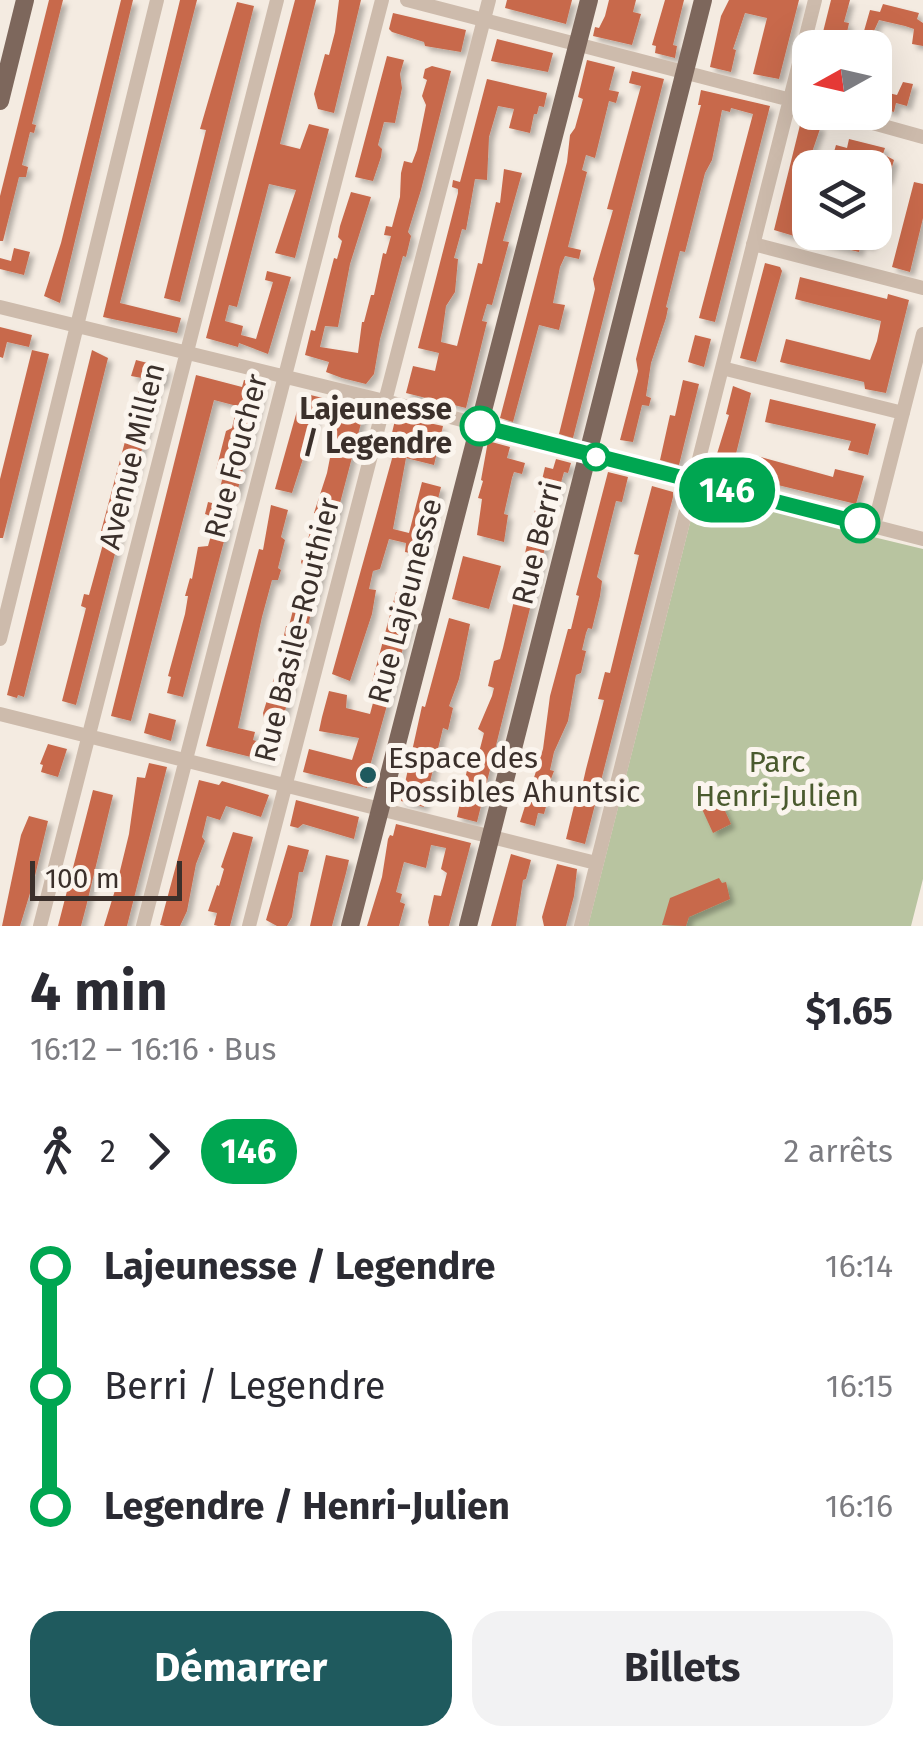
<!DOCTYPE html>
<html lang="fr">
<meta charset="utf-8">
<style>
body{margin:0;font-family:"Fira Sans",sans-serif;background:#f2f2f3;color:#2b2b33;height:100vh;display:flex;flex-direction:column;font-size:38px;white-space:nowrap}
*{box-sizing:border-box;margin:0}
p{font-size:32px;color:#7c7c81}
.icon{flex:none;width:55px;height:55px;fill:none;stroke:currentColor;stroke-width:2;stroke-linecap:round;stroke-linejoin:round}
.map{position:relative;height:926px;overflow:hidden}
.drawer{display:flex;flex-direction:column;background:#fff;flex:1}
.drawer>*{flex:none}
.badge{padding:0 20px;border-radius:32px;font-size:35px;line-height:65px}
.needle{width:65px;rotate:262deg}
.buttons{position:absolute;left:792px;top:30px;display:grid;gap:20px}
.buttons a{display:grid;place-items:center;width:100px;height:100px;border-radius:20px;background:#fff;box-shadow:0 10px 40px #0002;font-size:50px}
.scale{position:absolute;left:30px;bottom:25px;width:152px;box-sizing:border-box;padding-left:10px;border:5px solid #3b302b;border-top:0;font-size:28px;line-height:35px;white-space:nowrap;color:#3b302b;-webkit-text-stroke:8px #fbf5ee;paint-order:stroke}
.map>.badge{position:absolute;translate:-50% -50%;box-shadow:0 0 0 5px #fff}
.legs{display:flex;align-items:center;gap:15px;height:110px;padding:0 30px;font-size:32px}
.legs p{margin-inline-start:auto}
.summary{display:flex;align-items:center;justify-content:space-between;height:170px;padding:0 30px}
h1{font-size:55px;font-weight:700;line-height:75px}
.primary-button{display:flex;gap:20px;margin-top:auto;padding:20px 30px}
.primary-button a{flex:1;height:115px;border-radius:30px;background:#1f5a5e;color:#fff;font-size:40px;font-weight:700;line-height:115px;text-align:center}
.primary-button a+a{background:#f2f2f3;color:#2b2b33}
ul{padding:0 30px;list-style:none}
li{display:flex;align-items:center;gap:35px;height:120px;font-size:38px}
li i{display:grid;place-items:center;width:15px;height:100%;margin:0 12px;background:currentColor}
li i::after{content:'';width:25px;height:25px;margin:-12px;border:8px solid;border-radius:50%;background:#fff}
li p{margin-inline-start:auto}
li:first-child i{background:linear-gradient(#0000 50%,currentColor 0)}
li:last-child i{background:linear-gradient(currentColor 50%,#0000 0)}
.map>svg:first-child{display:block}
.green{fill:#b8c4a0}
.building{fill:#c8694b;filter:url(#shadow)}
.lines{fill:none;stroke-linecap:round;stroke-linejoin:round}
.minor{stroke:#cdbbac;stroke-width:14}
.major{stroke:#7d675c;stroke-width:18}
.line-1-casing{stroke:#fff;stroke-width:22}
.line-1{stroke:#00a651;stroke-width:15}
.stop-1-dot{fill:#fff;stroke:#00a651;stroke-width:5}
.poi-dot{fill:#1f5a5e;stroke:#fbf5ee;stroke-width:4}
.labels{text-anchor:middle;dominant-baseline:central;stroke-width:10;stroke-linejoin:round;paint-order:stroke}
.stop-label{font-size:30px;font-weight:bold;fill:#3b302b;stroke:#fbf5ee;text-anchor:end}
.street-label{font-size:30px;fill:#3b302b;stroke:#fbf5ee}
.poi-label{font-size:30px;fill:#3b302b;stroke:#fbf5ee;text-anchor:start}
.park-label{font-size:30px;fill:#4a5a2e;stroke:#fbf5ee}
</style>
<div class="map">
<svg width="923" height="926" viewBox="0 0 923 926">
<defs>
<filter id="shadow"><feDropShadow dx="4.5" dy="4.5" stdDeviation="2.5" flood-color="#0004"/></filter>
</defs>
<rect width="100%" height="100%" fill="#f4ebe1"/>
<path class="green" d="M 699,494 L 853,530 L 860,537 L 865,535 L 923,549 L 923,879 L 911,926 L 588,926 L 695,503 Z"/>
<path class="building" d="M 49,0 L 63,0 L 32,124 L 36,125 L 34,133 L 30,132 L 22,165 L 28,167 L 26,177 L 19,177 L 3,241 L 0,241 L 0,196 Z
M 121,0 L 133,0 L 60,303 L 44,296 L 61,243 Z
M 180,0 L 197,0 L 120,303 L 181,318 L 177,333 L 103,317 Z
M 295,0 L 316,0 L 280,144 L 300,149 L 309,124 L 329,129 L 295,258 L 275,253 L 296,190 L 269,184 L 237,307 L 229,305 L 225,321 L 243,326 L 241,335 L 256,339 L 273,282 L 265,280 L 267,271 L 291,277 L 268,354 L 239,343 L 238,347 L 206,338 Z
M 339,0 L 361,0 L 334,113 L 318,109 L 314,94 L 325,54 L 329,55 L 335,32 Z
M 507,0 L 572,0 L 566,24 L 505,8 Z
M 609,0 L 636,0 L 633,12 L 641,14 L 632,45 L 593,36 L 595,27 L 599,28 L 605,16 Z
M 665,0 L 684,0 L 673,45 L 677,46 L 675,58 L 655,53 L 656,46 L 652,45 Z
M 729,0 L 799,0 L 779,79 L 753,74 L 767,18 L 745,13 L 733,49 L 736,50 L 731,72 L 710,67 L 721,16 Z
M 831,0 L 850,0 L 844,22 L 849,23 L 846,37 L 842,36 L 840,48 L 819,48 Z
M 237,2 L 254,6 L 180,302 L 164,298 L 206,130 L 200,129 Z
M 883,4 L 919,13 L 917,19 L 923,23 L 923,46 L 912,44 L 914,29 L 905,26 L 879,20 L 873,33 L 864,31 L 870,10 L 880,12 Z
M 393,13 L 466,30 L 461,52 L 425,46 L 424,42 L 392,32 L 389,29 Z
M 497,39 L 553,53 L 548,72 L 491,61 Z
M 387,56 L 404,60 L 400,74 L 402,88 L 395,123 L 384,122 L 378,145 L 382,149 L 381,157 L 373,181 L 355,177 Z
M 587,60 L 615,67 L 609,90 L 619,92 L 616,103 L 609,101 L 595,158 L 586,155 L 582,170 L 587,172 L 568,247 L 581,250 L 579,259 L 565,256 L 560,267 L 553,303 L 565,305 L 559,330 L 539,325 L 513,422 L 500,418 L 567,162 L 570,135 L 575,128 L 583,99 L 578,97 Z
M 432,66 L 451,71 L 421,190 L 408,232 L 411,236 L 406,257 L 403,256 L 380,339 L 374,374 L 366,384 L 342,378 L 326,372 L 329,362 L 305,355 L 311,330 L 315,331 L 334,258 L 337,259 L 342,241 L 338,237 L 340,226 L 351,192 L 371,197 L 350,264 L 338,327 L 325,326 L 320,347 L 358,353 L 362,322 L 364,322 L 371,295 L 374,295 L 383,253 L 386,254 L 391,236 L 384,235 L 386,226 L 392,227 L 400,197 L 401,173 L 404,161 L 412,163 L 417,150 L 426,105 L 422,96 L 427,80 L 423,78 L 425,69 Z
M 632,71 L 664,79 L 573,438 L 559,434 L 595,289 L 593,279 L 613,210 L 607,209 L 641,86 L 629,83 Z
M 487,79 L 547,93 L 544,107 L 539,106 L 537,114 L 534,114 L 530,133 L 509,128 L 514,109 L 498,106 L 489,137 L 487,180 L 475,179 L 466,230 L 462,229 L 454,258 L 458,259 L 455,292 L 446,306 L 441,342 L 457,346 L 478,263 L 482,264 L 496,202 L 500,203 L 504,169 L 522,173 L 503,241 L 509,242 L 502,268 L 492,305 L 487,304 L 482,321 L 487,322 L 466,408 L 406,393 L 413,366 L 435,371 L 439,353 L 418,348 L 458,193 L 458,189 L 452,187 L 453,180 L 460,182 Z
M 903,82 L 913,84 L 907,106 L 896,103 L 894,112 L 875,106 L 875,90 L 897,95 Z
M 701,90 L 770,106 L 715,322 L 699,318 L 753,114 L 731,108 L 730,112 L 722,110 L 712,160 L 705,173 L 685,252 L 680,251 L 666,307 L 668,308 L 666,318 L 651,363 L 646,396 L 651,398 L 649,406 L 642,405 L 633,442 L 620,440 L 638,371 L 636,359 L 701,105 L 698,105 Z
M 801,121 L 821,126 L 809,161 L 794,236 L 774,230 Z
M 849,139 L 885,148 L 883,154 L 894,160 L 888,181 L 879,178 L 881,171 L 868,165 L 869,160 L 846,155 L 844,165 L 830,166 L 836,145 L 847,148 Z
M 914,182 L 923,184 L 923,218 L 910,272 L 892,267 Z
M 825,232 L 862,236 L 863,232 L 875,232 L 871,246 L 861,244 L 859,252 L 822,243 Z
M 14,248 L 30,252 L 24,275 L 0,269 L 0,258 L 11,261 Z
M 765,263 L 780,267 L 782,271 L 756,362 L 740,358 Z
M 800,277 L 887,299 L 888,294 L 909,300 L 886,393 L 865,389 L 864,382 L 780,362 L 786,339 L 870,360 L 877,341 L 881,321 L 795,299 Z
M 0,327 L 32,335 L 29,347 L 7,342 L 3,358 L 0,357 Z
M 695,335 L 711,339 L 704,367 L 688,362 Z
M 32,350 L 49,354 L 3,538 L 0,538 L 0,479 Z
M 92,350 L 108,358 L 24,697 L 18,695 L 17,698 L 7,695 Z
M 136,360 L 167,368 L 163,384 L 159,383 L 76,705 L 62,701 L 86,608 L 81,606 L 84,594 L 89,595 L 97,566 L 103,544 L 100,543 L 100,535 L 142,378 L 131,376 Z
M 196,375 L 242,387 L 244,380 L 264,384 L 236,497 L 231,496 L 228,526 L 183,697 L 167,693 L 171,677 L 168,676 L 185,614 L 188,596 L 185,596 L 190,578 L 192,579 L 198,547 L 208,546 L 216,518 L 205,514 L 208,502 L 216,504 L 223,476 L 217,475 L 216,470 L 226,431 L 232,428 L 237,406 L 214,400 L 131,721 L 111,716 Z
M 683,380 L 699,384 L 679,465 L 660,460 L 670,415 L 675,416 Z
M 733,386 L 751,393 L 730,478 L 711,473 L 729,415 L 726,414 Z
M 302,393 L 365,408 L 297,667 L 280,663 L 279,659 L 286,626 L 289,626 L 295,602 L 299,603 L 308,568 L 303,567 L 301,562 L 311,529 L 317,531 L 321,515 L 314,513 L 327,473 L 338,417 L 318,412 L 292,493 L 275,489 Z
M 770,399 L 876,424 L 868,455 L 848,450 L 851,441 L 765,422 Z
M 396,416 L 443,426 L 434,465 L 406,458 L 393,529 L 409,533 L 422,482 L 441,487 L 424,556 L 405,552 L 406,543 L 389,539 L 380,569 L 373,571 L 369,589 L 376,590 L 372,614 L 350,681 L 332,674 L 393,455 L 387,454 Z
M 488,441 L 510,447 L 507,458 L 525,463 L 522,474 L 514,472 L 512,478 L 504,514 L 508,515 L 504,542 L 477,535 L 482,499 L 478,498 L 483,481 L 481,480 Z
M 757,456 L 833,477 L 835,469 L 864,476 L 856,504 L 753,479 L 749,477 Z
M 556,459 L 571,463 L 568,473 L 564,472 L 555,504 L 552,503 L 547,519 L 551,520 L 543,556 L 477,822 L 457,817 L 467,770 L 474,772 L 484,733 L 478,729 L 492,696 L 494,688 L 488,686 L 494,661 L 500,659 L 503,648 L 545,467 L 553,469 Z
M 608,472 L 628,477 L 622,502 L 616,501 L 597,577 L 602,581 L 600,596 L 592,629 L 588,628 L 586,633 L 582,650 L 586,651 L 581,673 L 576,675 L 568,721 L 554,752 L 550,770 L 554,771 L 551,779 L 547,778 L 542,802 L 547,803 L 544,814 L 538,813 L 535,826 L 520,822 L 543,749 L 550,696 L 568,629 L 571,629 L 579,596 L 576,595 Z
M 652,486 L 673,492 L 673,497 L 585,844 L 566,839 L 574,806 L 571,805 L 575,790 L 581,791 L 586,769 L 604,700 L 598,699 L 605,672 L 610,673 L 639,555 L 634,554 Z
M 271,505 L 288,510 L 281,537 L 285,540 L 278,568 L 281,570 L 278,580 L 272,580 L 262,617 L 238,728 L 255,732 L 253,740 L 275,746 L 271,762 L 206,746 L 259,549 L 263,550 Z
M 463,556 L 501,566 L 489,609 L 452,599 Z
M 396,592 L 410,596 L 407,607 L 414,609 L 370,766 L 373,766 L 367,788 L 303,772 L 309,749 L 352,760 L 359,738 L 319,731 L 322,717 L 329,691 L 347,695 L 346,708 L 370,714 L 377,688 L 371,686 Z
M 449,618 L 470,624 L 459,679 L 449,706 L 453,708 L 448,730 L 443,728 L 424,807 L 401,801 L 422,706 L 425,707 Z
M 274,678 L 293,682 L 282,722 L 264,718 L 263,713 Z
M 149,713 L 176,720 L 171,741 L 144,733 Z
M 48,744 L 67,749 L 58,777 L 41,772 L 43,765 L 40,764 Z
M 149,763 L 167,767 L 127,926 L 104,926 L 116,887 L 109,885 L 112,873 L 119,875 L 129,834 L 137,777 L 145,778 Z
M 199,780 L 219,785 L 222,781 L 269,795 L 261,817 L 226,806 L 220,820 L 207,816 L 202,837 L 205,841 L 196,864 L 187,911 L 180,926 L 165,926 L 160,925 Z
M 93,790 L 113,795 L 86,907 L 81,926 L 58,926 Z
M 296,800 L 359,817 L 354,839 L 303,824 L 298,828 L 290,826 Z
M 720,800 L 731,824 L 713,833 L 702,809 Z
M 29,816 L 48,821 L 34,880 L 20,926 L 2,926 L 21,835 Z
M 396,824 L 471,843 L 449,926 L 429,926 L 428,922 L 434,895 L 441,896 L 447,873 L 441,869 L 446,848 L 431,845 L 426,868 L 404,862 L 396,892 L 402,894 L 400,902 L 405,904 L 399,926 L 367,926 L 382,877 L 388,839 L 390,835 L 393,836 Z
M 233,832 L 253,837 L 230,926 L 218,926 L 214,925 L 217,913 L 208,911 L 217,885 L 219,886 L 224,869 L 221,867 Z
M 288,845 L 309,850 L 303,872 L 299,872 L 292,917 L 287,926 L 277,926 L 266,920 Z
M 511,854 L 531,860 L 526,879 L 523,880 L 516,926 L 491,926 Z
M 326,855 L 349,860 L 346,873 L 332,926 L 310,926 Z
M 557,864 L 577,869 L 574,896 L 566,926 L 544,926 L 542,917 Z
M 719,878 L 722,883 L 726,882 L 730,899 L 689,917 L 686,926 L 662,925 L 670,898 Z"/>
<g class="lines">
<path class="minor" d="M 407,0 L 810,105
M 833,112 L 923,137
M 753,244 L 923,288
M 0,307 L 454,418 L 923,539
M 722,368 L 903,413
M 874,526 L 923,334
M 0,639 L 157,0
M 0,714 L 596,863
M 40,926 L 277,0
M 143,926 L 382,0
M 249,926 L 489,0
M 581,926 L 815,0"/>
<path class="major" d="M 0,101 L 25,0
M 350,926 L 589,0
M 468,926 L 703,0"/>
</g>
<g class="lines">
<defs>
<path id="line-1" d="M 480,426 L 860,523"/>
</defs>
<use href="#line-1" class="line-1-casing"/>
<use href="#line-1" class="line-1"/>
</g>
<g class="stop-1-dot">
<circle cx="480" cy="426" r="18"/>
<circle cx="596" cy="457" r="12"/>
<circle cx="860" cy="523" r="18"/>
</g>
<circle class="poi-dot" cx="368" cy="775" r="10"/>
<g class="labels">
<g class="stop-label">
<text x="452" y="409">Lajeunesse<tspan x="452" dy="34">/ Legendre</tspan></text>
</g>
<g class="street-label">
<text transform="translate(132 456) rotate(-76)">Avenue Millen</text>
<text transform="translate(236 456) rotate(-75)">Rue Foucher</text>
<text transform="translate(537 543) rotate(-76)">Rue Berri</text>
<text transform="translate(405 601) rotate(-75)">Rue Lajeunesse</text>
<text transform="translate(297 630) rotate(-76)">Rue Basile-Routhier</text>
</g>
<g class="poi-label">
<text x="388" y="758">Espace des<tspan x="388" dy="34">Possibles Ahuntsic</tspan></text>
</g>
<g class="park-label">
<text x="777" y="762">Parc<tspan x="777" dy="34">Henri-Julien</tspan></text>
</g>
</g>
</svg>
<div class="buttons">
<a><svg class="needle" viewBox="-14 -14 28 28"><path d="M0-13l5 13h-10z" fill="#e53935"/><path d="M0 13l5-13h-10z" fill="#7c7c81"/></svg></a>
<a><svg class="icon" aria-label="layers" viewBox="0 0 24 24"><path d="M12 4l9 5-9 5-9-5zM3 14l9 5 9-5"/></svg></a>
</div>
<div class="scale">100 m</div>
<b class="badge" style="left:727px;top:490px;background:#00a651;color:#fff">146</b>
</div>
<section class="drawer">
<div class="summary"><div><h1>4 min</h1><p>16:12 – 16:16 · Bus</p></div><b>$1.65</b></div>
<div class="legs"><svg class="icon" aria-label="walk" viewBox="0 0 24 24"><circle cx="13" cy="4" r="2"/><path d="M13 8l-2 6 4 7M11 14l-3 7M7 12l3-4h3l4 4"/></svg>2<svg class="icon" aria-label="forward" viewBox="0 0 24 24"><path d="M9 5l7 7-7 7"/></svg><b class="badge" style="background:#00a651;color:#fff">146</b><p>2 arrêts</p></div>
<ul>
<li><i style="color:#00a651"></i><b>Lajeunesse / Legendre</b><p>16:14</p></li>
<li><i style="color:#00a651"></i><span>Berri / Legendre</span><p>16:15</p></li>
<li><i style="color:#00a651"></i><b>Legendre / Henri-Julien</b><p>16:16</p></li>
</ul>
<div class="primary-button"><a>Démarrer</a><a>Billets</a></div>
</section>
